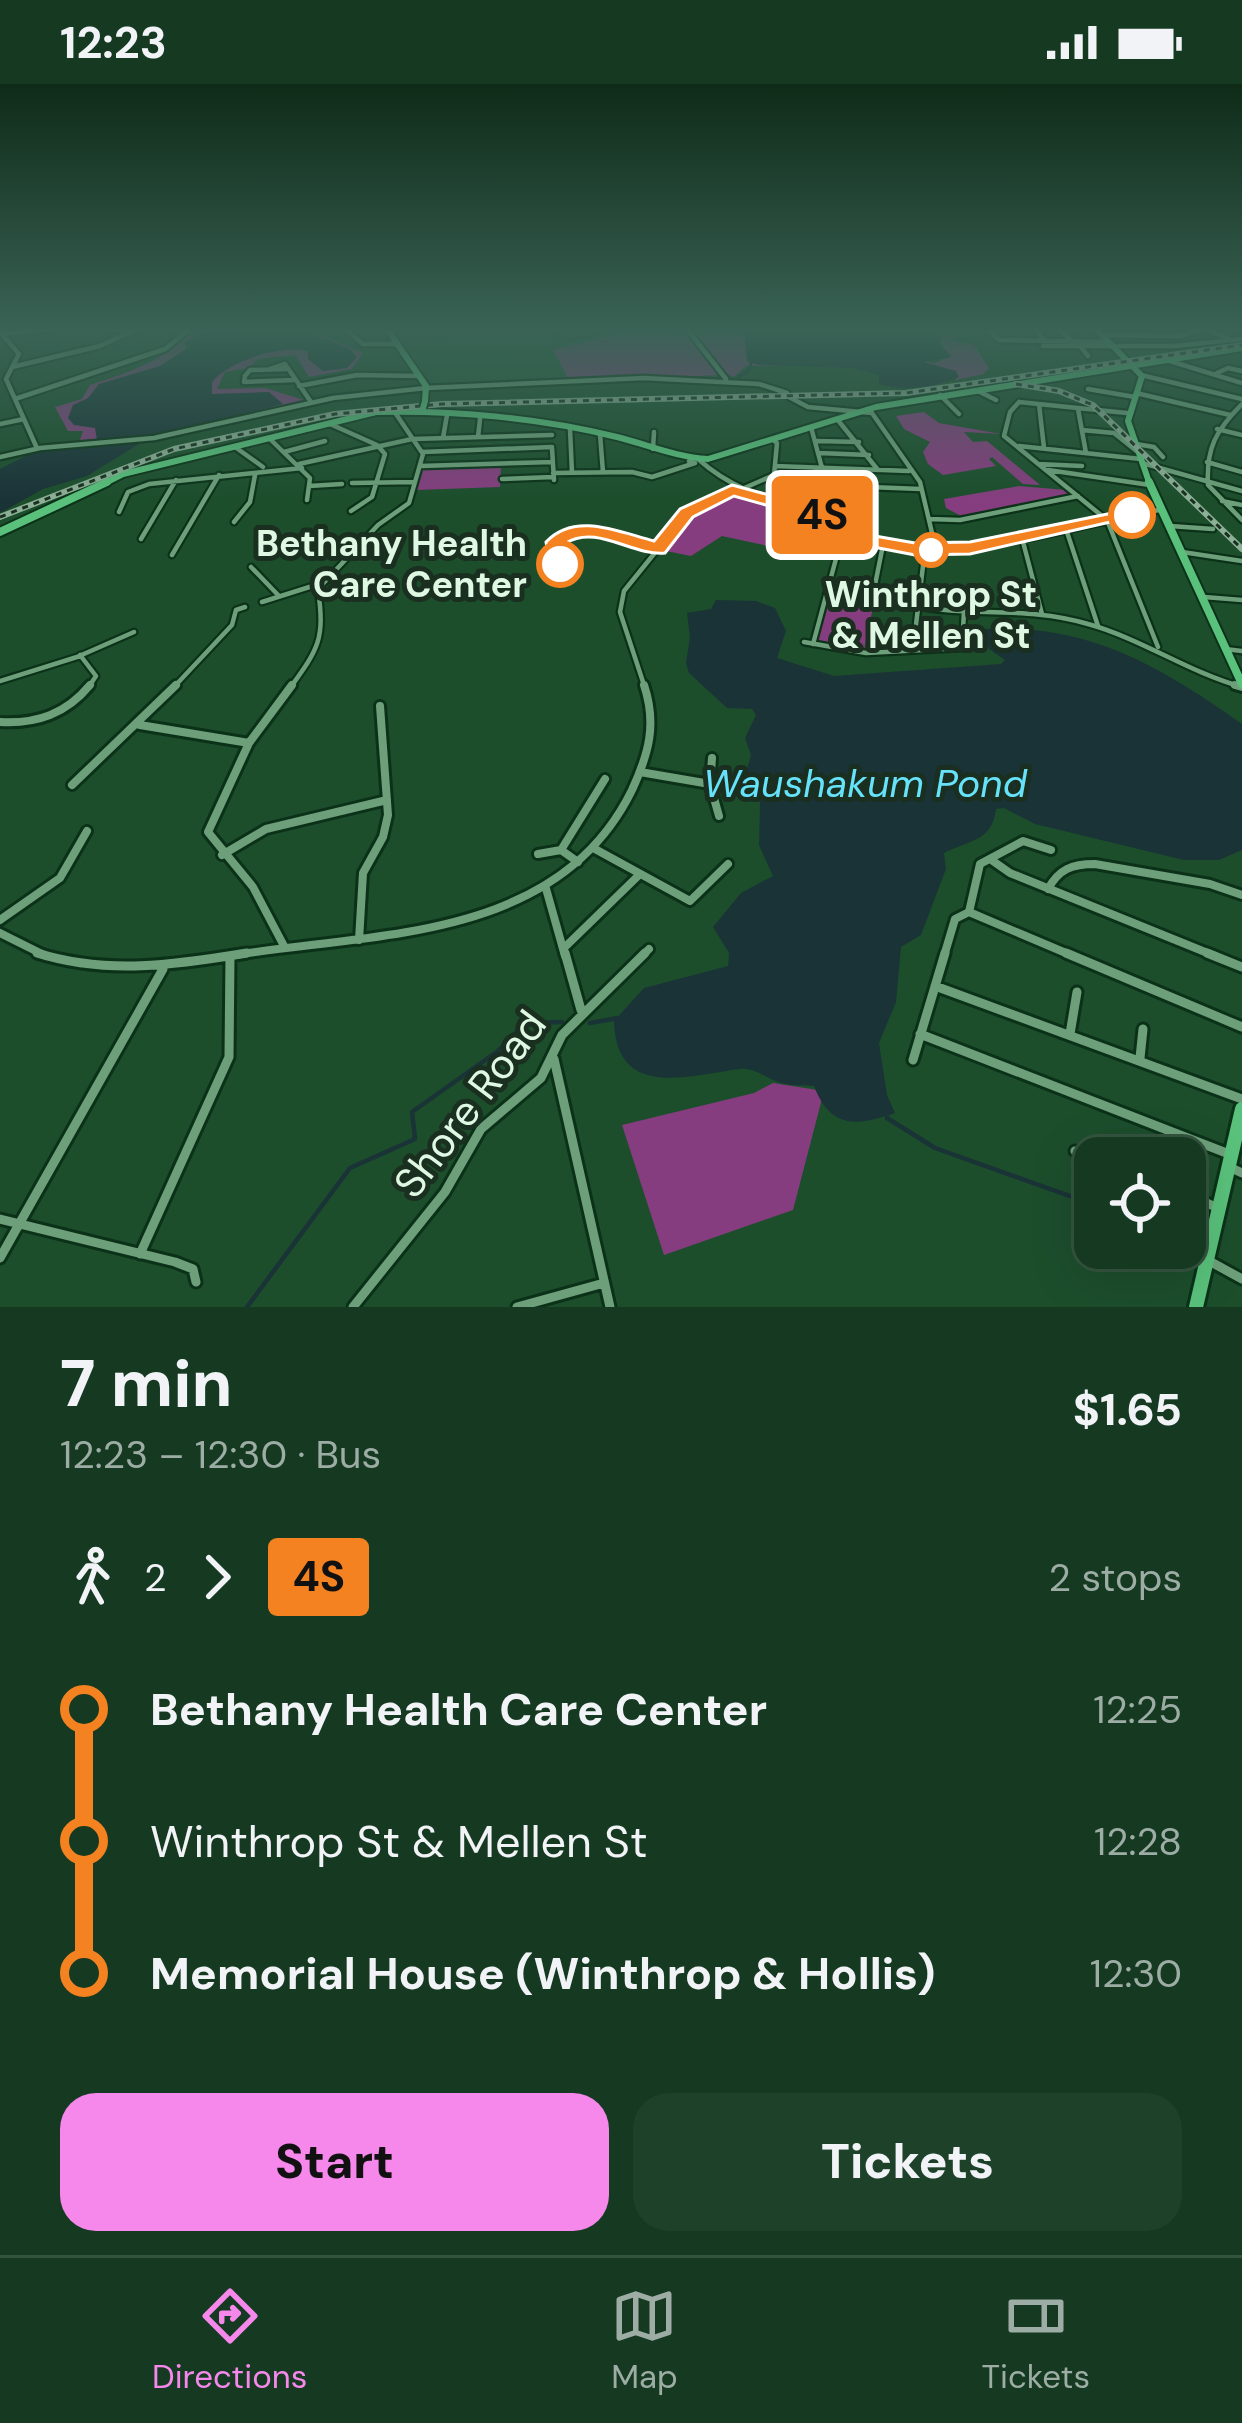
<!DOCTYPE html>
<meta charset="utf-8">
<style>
body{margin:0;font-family:"DM Sans",sans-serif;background:#1e412a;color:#f1f3f6;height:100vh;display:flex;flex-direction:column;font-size:45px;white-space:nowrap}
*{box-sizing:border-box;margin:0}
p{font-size:39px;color:#9dada5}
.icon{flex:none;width:66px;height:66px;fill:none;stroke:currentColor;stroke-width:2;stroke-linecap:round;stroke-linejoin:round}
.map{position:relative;height:1223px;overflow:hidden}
.sheet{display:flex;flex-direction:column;background:#153a21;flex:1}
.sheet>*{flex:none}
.badge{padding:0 24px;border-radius:9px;font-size:42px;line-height:78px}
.fabs{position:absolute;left:1074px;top:1053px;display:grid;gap:24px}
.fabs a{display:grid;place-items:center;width:132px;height:132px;border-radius:24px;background:#153a21;box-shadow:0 12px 48px #0002,0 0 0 3px #34543f;font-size:60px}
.map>.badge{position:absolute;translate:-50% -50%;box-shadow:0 0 0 6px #fff}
.legs{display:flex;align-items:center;gap:18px;height:132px;padding:0 60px;font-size:39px}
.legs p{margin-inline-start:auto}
.head{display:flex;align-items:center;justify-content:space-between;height:204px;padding:0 60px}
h1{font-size:66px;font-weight:800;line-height:90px}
.action{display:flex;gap:24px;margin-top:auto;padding:24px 60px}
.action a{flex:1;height:138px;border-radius:36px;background:#f788eb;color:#111;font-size:48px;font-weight:800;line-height:138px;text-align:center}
.action a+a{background:#1e412a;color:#f1f3f6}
ul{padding:0 60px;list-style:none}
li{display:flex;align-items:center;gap:42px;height:132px;font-size:45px}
li i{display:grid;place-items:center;width:18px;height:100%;margin:0 15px;background:currentColor}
li i::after{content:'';width:30px;height:30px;margin:-15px;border:9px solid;border-radius:50%;background:#153a21}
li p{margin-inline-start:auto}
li:first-child i{background:linear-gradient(#0000 50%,currentColor 0)}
li:last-child i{background:linear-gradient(currentColor 50%,#0000 0)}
.status{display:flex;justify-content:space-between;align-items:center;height:84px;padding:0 60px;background:#153a21;direction:ltr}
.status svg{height:33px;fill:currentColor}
.tab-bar{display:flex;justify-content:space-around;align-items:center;height:168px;border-top:3px solid #34543f;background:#153a21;font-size:33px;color:#9dada5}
.tab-bar a{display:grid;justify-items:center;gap:6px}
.tab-bar .on{color:#f788eb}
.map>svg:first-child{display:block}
.built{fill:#1f5933}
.green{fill:#863d7f}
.water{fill:#1a3337}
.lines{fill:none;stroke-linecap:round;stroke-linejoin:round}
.stream-far1{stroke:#1a3337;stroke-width:3}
.stream{stroke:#1a3337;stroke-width:4.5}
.minor-far2-casing{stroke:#0b3218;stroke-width:9}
.minor-far1-casing{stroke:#0b3218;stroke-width:14}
.minor-casing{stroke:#0b3218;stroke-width:15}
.major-far2-casing{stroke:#0b3218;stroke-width:10}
.major-far1-casing{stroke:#0b3218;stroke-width:12}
.major-casing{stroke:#0b3218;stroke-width:20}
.minor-far2{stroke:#6da07a;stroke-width:4.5}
.minor-far1{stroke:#6da07a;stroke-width:8}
.minor{stroke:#6da07a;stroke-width:9}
.major-far2{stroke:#59c17b;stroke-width:6}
.major-far1{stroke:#59c17b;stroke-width:8}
.major{stroke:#59c17b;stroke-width:14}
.rail-casing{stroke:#8cb096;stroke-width:6}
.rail{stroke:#1a2f1f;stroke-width:3;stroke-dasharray:6;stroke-linecap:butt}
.major-bridge-casing{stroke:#0b3218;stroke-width:10;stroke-linecap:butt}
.major-bridge{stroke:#59c17b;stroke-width:6}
.line-1{fill:#f58220;stroke:#fff;stroke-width:3}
.stop-1-dot{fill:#fff;stroke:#f58220;stroke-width:6}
.labels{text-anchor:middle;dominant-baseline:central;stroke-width:10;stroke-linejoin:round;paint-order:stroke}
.stop-label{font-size:36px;font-weight:bold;fill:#def8e3;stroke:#1a2f1f;text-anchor:end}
.water-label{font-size:39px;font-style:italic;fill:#66e3fa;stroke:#1a2f1f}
.near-street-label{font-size:42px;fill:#def8e3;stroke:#1a2f1f}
</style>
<div class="status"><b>12:23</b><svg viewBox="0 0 49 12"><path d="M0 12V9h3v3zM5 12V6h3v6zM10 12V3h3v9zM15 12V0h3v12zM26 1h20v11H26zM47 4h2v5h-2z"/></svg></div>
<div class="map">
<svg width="1242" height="1223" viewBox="0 0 1242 1223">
<rect width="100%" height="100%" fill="#1c4e2c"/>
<path class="built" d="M 516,245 L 633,245 L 554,266 L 570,298 L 433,302 L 399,259 L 517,248 Z"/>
<path class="green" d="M 194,245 L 317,245 L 317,249 L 363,269 L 352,285 L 309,293 L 295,271 L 258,275 L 249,284 L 225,288 L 217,305 L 265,304 L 307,317 L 155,353 L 80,356 L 83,347 L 68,347 L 55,323 L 82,315 L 90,301 C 130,288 167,276 194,245 Z
M 633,245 L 683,245 L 719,291 L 570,298 L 553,266 Z
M 689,245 L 758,245 L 935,279 L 951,272 L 940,260 L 944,248 L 958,253 L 950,256 L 974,261 L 989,284 L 983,290 L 956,296 L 956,287 L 744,245 L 748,278 L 783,282 L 746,282 L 734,293 C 710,283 708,259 689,245 Z
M 924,328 L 939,339 L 1001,350 L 964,348 L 973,358 L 987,357 L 1040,401 L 1023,400 L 992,373 L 989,375 L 996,382 L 943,391 L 928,380 L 923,368 L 930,358 L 904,345 L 896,332 Z
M 501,381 L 500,403 L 416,406 L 422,384 Z
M 1019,402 L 1067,406 L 1072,411 L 963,433 L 946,424 L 944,415 Z
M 734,410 L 807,428 L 782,465 L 722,452 L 691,472 L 661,466 L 690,430 Z
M 832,502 L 876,509 L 864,566 L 817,557 Z
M 773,999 L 824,1007 L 793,1126 L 664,1171 L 622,1041 L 754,1009 Z"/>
<path class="water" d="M 212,245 L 314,245 L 313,250 L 350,265 L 357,273 L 347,284 L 323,287 L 308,275 L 308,267 C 282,260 229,277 212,298 L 212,310 L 269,308 L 283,320 L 145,354 L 106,356 L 139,360 L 87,392 L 43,405 L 0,429 L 0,385 L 37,366 L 97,356 L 95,344 L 74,341 L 68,334 L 73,321 L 88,314 L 99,300 L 160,282 L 186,265 L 185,258 Z
M 744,245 L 941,245 L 940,260 L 951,273 L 924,278 L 956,287 L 959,293 C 937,303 903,308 879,300 L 879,291 L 852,284 L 758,281 L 747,277 Z
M 716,516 L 756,517 L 775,524 L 786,547 L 777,574 L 834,592 L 1001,580 L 1005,576 L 989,565 L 983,550 L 986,545 C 1090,540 1159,582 1242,640 L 1242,766 L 1219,776 L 1184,776 L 1035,740 L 1004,724 L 996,725 C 992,758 969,756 944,769 L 946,785 L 921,851 L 901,863 L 896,918 L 879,959 L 887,1011 L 895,1029 C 856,1043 830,1044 814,1002 C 804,1001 794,1002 785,1000 C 770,997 755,983 740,985 C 690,991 616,1017 614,937 L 644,904 L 728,882 L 729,869 L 713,843 L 741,809 L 773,792 L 759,761 L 760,718 L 743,698 L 751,671 L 745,654 L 756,631 L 752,625 L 727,624 L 689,589 L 686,579 L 690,553 L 687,529 L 711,525 Z"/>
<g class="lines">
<path class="stream-far1" d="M 540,245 L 569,256 L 620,245
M 738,293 L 749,287 L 751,279"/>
<path class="stream" d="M 590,939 L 618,934
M 887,1034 L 935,1064 L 1095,1121
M 1185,1151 L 1192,1154
M 247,1223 L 350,1084 L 415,1055 L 412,1028 L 498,967 L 525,939 L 562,938"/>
<defs>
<path id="minor-far2" d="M 108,245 L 134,246
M 345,245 L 363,260 L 396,260
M 687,245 L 726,295
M 988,245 L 999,256 L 1108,258
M 1035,245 L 1045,257
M 1058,245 L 1070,255
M 1206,245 L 1227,254
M 0,248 L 19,270 L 6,295 L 36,362
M 5,250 L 51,245
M 1101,251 L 1180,252 L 1202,245
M 1043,262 L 1174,262 L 1242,255
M 1081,263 L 1088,272
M 1160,274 L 1242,299
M 12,283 L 100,262 L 137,245
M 270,285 L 285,280 L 311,318
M 1217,289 L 1228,284 L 1242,287
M 1141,291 L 1242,315
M 245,292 L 244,298 L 294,296
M 245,292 L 250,286 L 286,285
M 299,302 L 357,291 L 420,292
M 1088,305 L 1135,313
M 978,307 L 996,316
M 1136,309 L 1230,331
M 940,311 L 959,330
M 789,313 L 808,323 L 872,329 L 920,398 L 936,466
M 15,315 L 165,265 L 190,245
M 1019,318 L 1010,328 L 1004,352 L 1107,436 L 1158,563
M 1019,318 L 1127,329
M 1039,320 L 1044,364
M 1242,320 C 1216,346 1206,364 1208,401 L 1242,436
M 1078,325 L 1086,369
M 837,335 L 878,386
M 0,340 L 24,335
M 330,340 L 377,361 L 385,370 L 372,413 L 351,427
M 811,343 L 822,384
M 570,345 L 572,389
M 1217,345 L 1242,351
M 1082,346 L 1114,349 L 1139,369
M 600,350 L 603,388
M 478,353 L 480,335
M 443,354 L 447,331
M 270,355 L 310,394 L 307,416
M 817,357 L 859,358
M 1136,360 L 1154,363 L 1163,373
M 1019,362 L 1141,375
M 235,363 L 263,383
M 552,364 L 554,396
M 653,365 L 654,348
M 284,368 L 325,357
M 422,368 L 552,363
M 819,369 L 869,371
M 0,373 L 40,364 L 154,354 L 333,314 L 426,304 L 644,294 L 759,300 L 787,309
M 698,375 C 734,407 768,414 813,428 C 836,436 855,454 879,459 C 972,480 1068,442 1159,426
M 1207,378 L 1242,388
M 1142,379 L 1242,407
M 299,380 L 412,355 L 552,351
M 1038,380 L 1082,382
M 420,382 L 553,378
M 775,382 L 909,387
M 1048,386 L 1150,401
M 553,389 L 632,388 L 652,393 L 695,379 L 689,377
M 502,395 L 553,393
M 352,399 L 414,398
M 817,401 L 921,405
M 309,402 L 342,400
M 1222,417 L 1242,421
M 806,426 L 817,401 L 816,385
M 119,428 L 128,408 L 149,400 L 302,384
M 929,435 L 960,436 L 1078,412
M 234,438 L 250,418 L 255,391
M 1170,442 L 1213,445
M 1066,445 L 1098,542
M 1022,454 L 1042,530
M 141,455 L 176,396
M 1182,468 L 1242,477
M 172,471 L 219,391
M 251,483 L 279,512
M 875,501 L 883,461
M 1204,513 L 1242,516
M 876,516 C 903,520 931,526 959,527 C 1003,529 1045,527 1088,540 C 1142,555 1188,588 1242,603
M 262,518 L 322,499
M 965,527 L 966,507
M 804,558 L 866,569 L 962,564 L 964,527
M 813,560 L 844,445
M 1225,565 L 1242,567
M 913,566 L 925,465
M 80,571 L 96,592 L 88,604
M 0,597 L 77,573 L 134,548
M 173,604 L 232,541 L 236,526 L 245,523
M 290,604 C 319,564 325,555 318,505 L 378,441 L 409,419 L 423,370 L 394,327
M 645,604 L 620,528 L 624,507 L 687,429 L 774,391 L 777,359 L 773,356"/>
<path id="minor-far1" d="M 1235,601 L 1242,603
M 0,638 C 37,640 66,630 90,601
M 140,641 L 249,659
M 712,674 L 710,700 L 719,732
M 640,688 L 710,700
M 72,701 L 176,601
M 595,765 L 690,817 L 728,780
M 538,770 L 561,766
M 222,771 L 266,745 L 387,716
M 990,775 L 1010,789 L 1215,872
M 578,778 L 561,766 L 605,695
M 545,801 L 565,872
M 1048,805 C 1059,785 1072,780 1095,780 L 1210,800 L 1242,811
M 969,828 L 1073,872
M 969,828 L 980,780 L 1023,757 L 1051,766
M 0,836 L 60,794 L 87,747
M 0,849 L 46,872
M 359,856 L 363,789 L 383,753 L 388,731 L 380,622
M 284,862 L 253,803 L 208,748 L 249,659 L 292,601
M 564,864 L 639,791
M 229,872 C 372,848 557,859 632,706 C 649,669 657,640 644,601
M 642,872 L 649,865
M 944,872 L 955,835 L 969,828"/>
<path id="minor" d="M 37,869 C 107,891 175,881 247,869
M 565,869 L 581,926
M 1066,869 L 1242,943
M 1207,869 L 1242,883
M 935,902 L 1242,1015
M 920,950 L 1229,1070
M 1070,950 L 1077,908
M 1140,974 L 1143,945
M 554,975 L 610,1223
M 913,976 L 945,869
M 1075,1067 L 1095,1075
M 1229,1083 L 1242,1089
M 1185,1109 L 1220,1125
M 0,1135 L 175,1178 L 193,1185 L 196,1198
M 140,1170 L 229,973 L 230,872
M 0,1174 L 163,885
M 1211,1178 L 1242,1195
M 353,1223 L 445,1108 L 481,1045 L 541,994 L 562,951 L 645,869
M 517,1223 L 604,1199"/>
<path id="major-far2" d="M 387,245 L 426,302 L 425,317
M 1096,245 L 1142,292 L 1128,337 L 1150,401
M 101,401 L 123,390 L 376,328 C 454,326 542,334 617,353 C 649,361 676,373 708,375 L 876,323 L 1242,264"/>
<path id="major-far1" d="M 1149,398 L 1242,600
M 0,448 L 107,398"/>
<path id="major" d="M 1196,1223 L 1242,1025"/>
</defs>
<use href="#minor-far2" class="minor-far2-casing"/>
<use href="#minor-far1" class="minor-far1-casing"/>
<use href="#minor" class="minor-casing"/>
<use href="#major-far2" class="major-far2-casing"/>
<use href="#major-far1" class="major-far1-casing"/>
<use href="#major" class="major-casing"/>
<use href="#minor-far2" class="minor-far2"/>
<use href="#minor-far1" class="minor-far1"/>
<use href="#minor" class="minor"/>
<use href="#major-far2" class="major-far2"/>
<use href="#major-far1" class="major-far1"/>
<use href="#major" class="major"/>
<defs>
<path id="rail" d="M 1016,300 L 1059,307 L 1093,321 L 1242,465
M 0,433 L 174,365 L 335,330 L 442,320 L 906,309 L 1242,261"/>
</defs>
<use href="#rail" class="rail-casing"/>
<use href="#rail" class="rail"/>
<defs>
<path id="major-bridge" d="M 423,324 L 425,317"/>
</defs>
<use href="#major-bridge" class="major-bridge-casing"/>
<use href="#major-bridge" class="major-bridge"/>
</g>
<linearGradient id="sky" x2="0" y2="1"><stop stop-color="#0f2b18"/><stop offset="0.59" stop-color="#3a6356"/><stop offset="1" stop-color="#3a6356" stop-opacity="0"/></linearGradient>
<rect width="1242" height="416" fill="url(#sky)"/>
<path class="line-1" d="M 732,401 L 825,426 L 875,452 L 915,459 L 970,458 L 1132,425 L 1141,431 L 970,470 L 915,471 L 863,461 L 812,434 L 734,412 L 693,433 L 665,469 C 632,472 597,440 566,459 L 567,484 L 550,480 L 546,458 C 575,427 619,448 654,457 L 680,425 Z"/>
<g class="stop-1-dot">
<circle cx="1132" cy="431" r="21"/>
<circle cx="931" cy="466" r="15"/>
<circle cx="560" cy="480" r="21"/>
</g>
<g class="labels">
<g class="stop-label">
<text x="527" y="459">Bethany Health<tspan x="527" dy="41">Care Center</tspan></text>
<text x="931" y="510" text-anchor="middle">Winthrop St<tspan x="931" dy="41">&amp; Mellen St</tspan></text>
</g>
<g class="water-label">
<text x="865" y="699">Waushakum Pond</text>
</g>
<g class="near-street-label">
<text transform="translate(470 1020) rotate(-53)">Shore Road</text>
</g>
</g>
</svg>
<div class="fabs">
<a><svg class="icon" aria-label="locate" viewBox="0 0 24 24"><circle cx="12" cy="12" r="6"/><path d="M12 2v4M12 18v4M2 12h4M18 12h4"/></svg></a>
</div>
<b class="badge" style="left:822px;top:431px;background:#f58220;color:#111">4S</b>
</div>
<section class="sheet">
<div class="head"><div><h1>7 min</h1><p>12:23 – 12:30 · Bus</p></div><b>$1.65</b></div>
<div class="legs"><svg class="icon" aria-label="walk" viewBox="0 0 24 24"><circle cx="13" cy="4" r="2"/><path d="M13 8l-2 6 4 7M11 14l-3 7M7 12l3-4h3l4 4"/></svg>2<svg class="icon" aria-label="forward" viewBox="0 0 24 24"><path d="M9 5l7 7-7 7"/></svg><b class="badge" style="background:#f58220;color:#111">4S</b><p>2 stops</p></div>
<ul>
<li><i style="color:#f58220"></i><b>Bethany Health Care Center</b><p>12:25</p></li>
<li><i style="color:#f58220"></i><span>Winthrop St &amp; Mellen St</span><p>12:28</p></li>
<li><i style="color:#f58220"></i><b>Memorial House (Winthrop &amp; Hollis)</b><p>12:30</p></li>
</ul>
<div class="action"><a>Start</a><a>Tickets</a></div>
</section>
<nav class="tab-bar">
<a class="on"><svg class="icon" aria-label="directions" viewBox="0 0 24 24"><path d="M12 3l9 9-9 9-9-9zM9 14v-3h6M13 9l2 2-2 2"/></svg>Directions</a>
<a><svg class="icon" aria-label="map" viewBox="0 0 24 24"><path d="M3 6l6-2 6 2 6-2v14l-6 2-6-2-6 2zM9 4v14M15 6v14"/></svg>Map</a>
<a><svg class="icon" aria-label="tickets" viewBox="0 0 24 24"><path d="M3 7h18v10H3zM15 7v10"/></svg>Tickets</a>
</nav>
